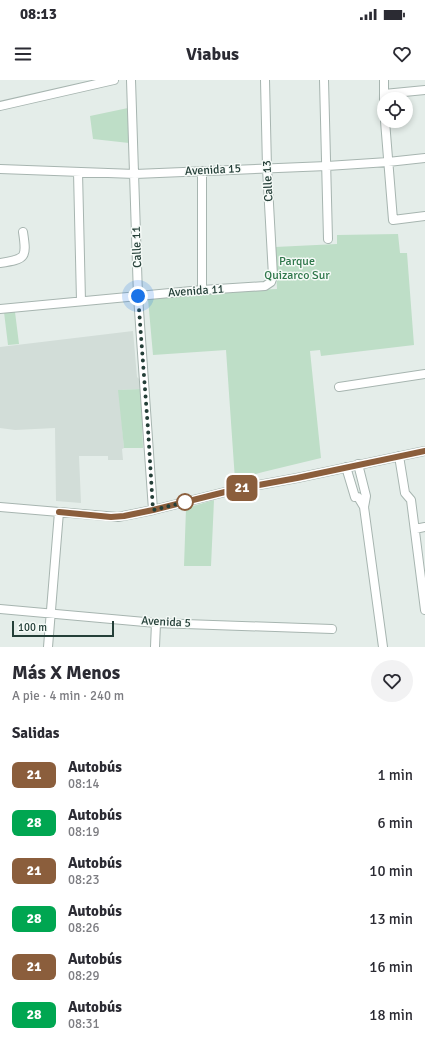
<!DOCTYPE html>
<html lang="es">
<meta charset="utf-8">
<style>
body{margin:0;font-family:Signika,sans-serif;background:#f2f2f3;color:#2b2b33;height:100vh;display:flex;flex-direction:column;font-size:15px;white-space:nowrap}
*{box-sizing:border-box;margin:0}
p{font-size:13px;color:#7c7c81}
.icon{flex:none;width:22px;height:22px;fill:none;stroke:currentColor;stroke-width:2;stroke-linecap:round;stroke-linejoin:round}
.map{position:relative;height:567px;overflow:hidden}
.sheet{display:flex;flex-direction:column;background:#fff;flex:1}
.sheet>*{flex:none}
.badge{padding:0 8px;border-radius:6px;font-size:14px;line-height:26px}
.fabs{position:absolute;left:377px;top:12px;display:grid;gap:8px}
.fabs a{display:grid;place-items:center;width:36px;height:36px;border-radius:50%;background:#fff;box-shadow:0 2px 6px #0003;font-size:20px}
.scale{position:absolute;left:12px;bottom:10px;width:102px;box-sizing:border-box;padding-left:4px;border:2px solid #243f38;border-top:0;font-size:11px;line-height:14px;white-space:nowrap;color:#243f38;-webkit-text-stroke:3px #f5faf7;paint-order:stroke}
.you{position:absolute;width:20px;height:20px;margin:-10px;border:3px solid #fff;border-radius:50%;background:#1a73e8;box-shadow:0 0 0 6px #1a73e833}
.map>.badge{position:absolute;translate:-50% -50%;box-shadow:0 0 0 2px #fff}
h2{padding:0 12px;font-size:15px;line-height:36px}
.round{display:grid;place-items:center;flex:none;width:42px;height:42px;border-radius:21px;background:#f2f2f3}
.summary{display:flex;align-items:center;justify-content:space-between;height:68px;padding:0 12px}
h1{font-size:19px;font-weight:700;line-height:30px}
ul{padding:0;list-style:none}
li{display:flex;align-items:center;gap:12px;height:48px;padding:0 12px}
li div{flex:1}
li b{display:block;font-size:15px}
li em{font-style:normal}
li .badge{min-width:44px;font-weight:700;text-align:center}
.status{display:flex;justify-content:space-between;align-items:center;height:28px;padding:0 20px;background:#fff;direction:ltr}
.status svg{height:11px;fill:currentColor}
header{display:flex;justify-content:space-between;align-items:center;height:52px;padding:0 12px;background:#fff;font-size:18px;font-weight:700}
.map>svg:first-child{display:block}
.built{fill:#d2ddd8}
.green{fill:#bedec7}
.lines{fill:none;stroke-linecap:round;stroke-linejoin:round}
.minor-casing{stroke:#a7b5b0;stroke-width:10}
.minor{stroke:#fff;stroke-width:8}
.line-casing{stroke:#fff;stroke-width:9}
.line{stroke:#8b5e3c;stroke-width:6}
.walk{stroke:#243f38;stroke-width:4;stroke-dasharray:0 7.2}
.stop-dot{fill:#fff;stroke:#8b5e3c;stroke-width:2}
.labels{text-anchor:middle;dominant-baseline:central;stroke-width:3;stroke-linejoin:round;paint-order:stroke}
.street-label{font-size:12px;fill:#243f38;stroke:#f5faf7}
.park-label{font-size:12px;fill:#2e764a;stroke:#f5faf7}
</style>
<div class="status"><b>08:13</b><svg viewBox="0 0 49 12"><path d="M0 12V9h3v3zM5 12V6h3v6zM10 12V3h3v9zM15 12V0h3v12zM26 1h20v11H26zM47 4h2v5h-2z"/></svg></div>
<header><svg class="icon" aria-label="menu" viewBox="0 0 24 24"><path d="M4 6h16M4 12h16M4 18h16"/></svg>Viabus<svg class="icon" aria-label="heart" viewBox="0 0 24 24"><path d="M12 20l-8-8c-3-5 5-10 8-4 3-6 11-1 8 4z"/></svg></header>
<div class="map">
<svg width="425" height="567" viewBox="0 0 425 567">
<rect width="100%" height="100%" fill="#e4ede9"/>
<path class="built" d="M 133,251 L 137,297 L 141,301 L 141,309 L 119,310 L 124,368 L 122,369 L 123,380 L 108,380 L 108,376 L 79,376 L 81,423 L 56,421 L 55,348 L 15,350 L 0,348 L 0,267 Z"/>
<path class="green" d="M 128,28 L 129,63 L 93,59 L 90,36 Z
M 398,154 L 400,173 L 407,173 L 414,265 L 321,276 L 320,270 L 310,271 L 321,378 L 263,392 L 235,400 L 226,270 L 153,275 L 148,219 L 152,214 L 277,209 L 275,167 L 337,164 L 337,155 Z
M 4,232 L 15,232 L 19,264 L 8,265 Z
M 141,309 L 143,368 L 124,368 L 118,310 Z
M 214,420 L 211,486 L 184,486 L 186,428 Z"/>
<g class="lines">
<defs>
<path id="minor" d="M 131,0 L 138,216 L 153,430
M 324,0 L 328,159
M 384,0 L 384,19
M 384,14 L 425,10
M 0,26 L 114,0
M 385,41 L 393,140 L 425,136
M 0,89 L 135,94 L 327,86 L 388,82 L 425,78
M 202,91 L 202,210
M 78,92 L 81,221
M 0,183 C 26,179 27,178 23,152
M 0,229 L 202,210 L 265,206 L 271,202 L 273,196 L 267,88 L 265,0
M 339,307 L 425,294
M 399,376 L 405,413 L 411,420 L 425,530
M 358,384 L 366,416 L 364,427 L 383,567
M 346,387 L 355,417 L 358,417 L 364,427
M 0,427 L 118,437 L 153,430 L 237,409 L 297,398 L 425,371
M 415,449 L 425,447
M 0,529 L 156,543 L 332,549
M 48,567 L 59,432
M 155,567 L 156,543"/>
</defs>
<use href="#minor" class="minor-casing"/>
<use href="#minor" class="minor"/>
</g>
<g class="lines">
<defs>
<path id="line" d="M 59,432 L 111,437 L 124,436 L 153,430 L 237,409 L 297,398 L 425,371"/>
</defs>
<use href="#line" class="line-casing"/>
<use href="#line" class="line"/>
<path class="walk" d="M 138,216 L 148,349 L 153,430 L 185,422"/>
</g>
<circle class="stop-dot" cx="185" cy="422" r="8"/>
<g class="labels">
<g class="street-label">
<text transform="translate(213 90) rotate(-3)">Avenida 15</text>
<text transform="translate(268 101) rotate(-93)">Calle 13</text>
<text transform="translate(137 167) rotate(-92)">Calle 11</text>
<text transform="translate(196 211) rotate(-4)">Avenida 11</text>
<text transform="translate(166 542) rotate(3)">Avenida 5</text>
</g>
<g class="park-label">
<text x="297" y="181">Parque<tspan x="297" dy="14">Quizarco Sur</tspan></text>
</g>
</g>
</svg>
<div class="fabs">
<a><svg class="icon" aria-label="locate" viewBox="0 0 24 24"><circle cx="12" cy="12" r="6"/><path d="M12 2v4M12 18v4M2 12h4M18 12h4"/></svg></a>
</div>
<div class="scale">100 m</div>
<div class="you" style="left:138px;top:216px"></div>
<b class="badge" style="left:242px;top:408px;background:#8b5e3c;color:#fff">21</b>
</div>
<section class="sheet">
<div class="summary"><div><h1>Más X Menos</h1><p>A pie · 4 min · 240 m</p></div><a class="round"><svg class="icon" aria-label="heart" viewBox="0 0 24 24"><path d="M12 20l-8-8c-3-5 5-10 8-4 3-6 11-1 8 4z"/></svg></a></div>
<h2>Salidas</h2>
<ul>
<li><span class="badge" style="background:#8b5e3c;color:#fff">21</span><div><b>Autobús</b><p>08:14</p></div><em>1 min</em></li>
<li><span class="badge" style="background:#00a651;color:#fff">28</span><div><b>Autobús</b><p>08:19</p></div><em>6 min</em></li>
<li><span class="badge" style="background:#8b5e3c;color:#fff">21</span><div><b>Autobús</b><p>08:23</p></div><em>10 min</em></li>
<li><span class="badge" style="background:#00a651;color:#fff">28</span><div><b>Autobús</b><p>08:26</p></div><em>13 min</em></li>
<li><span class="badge" style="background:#8b5e3c;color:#fff">21</span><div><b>Autobús</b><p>08:29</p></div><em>16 min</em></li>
<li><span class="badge" style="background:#00a651;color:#fff">28</span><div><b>Autobús</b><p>08:31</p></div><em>18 min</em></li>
</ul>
</section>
